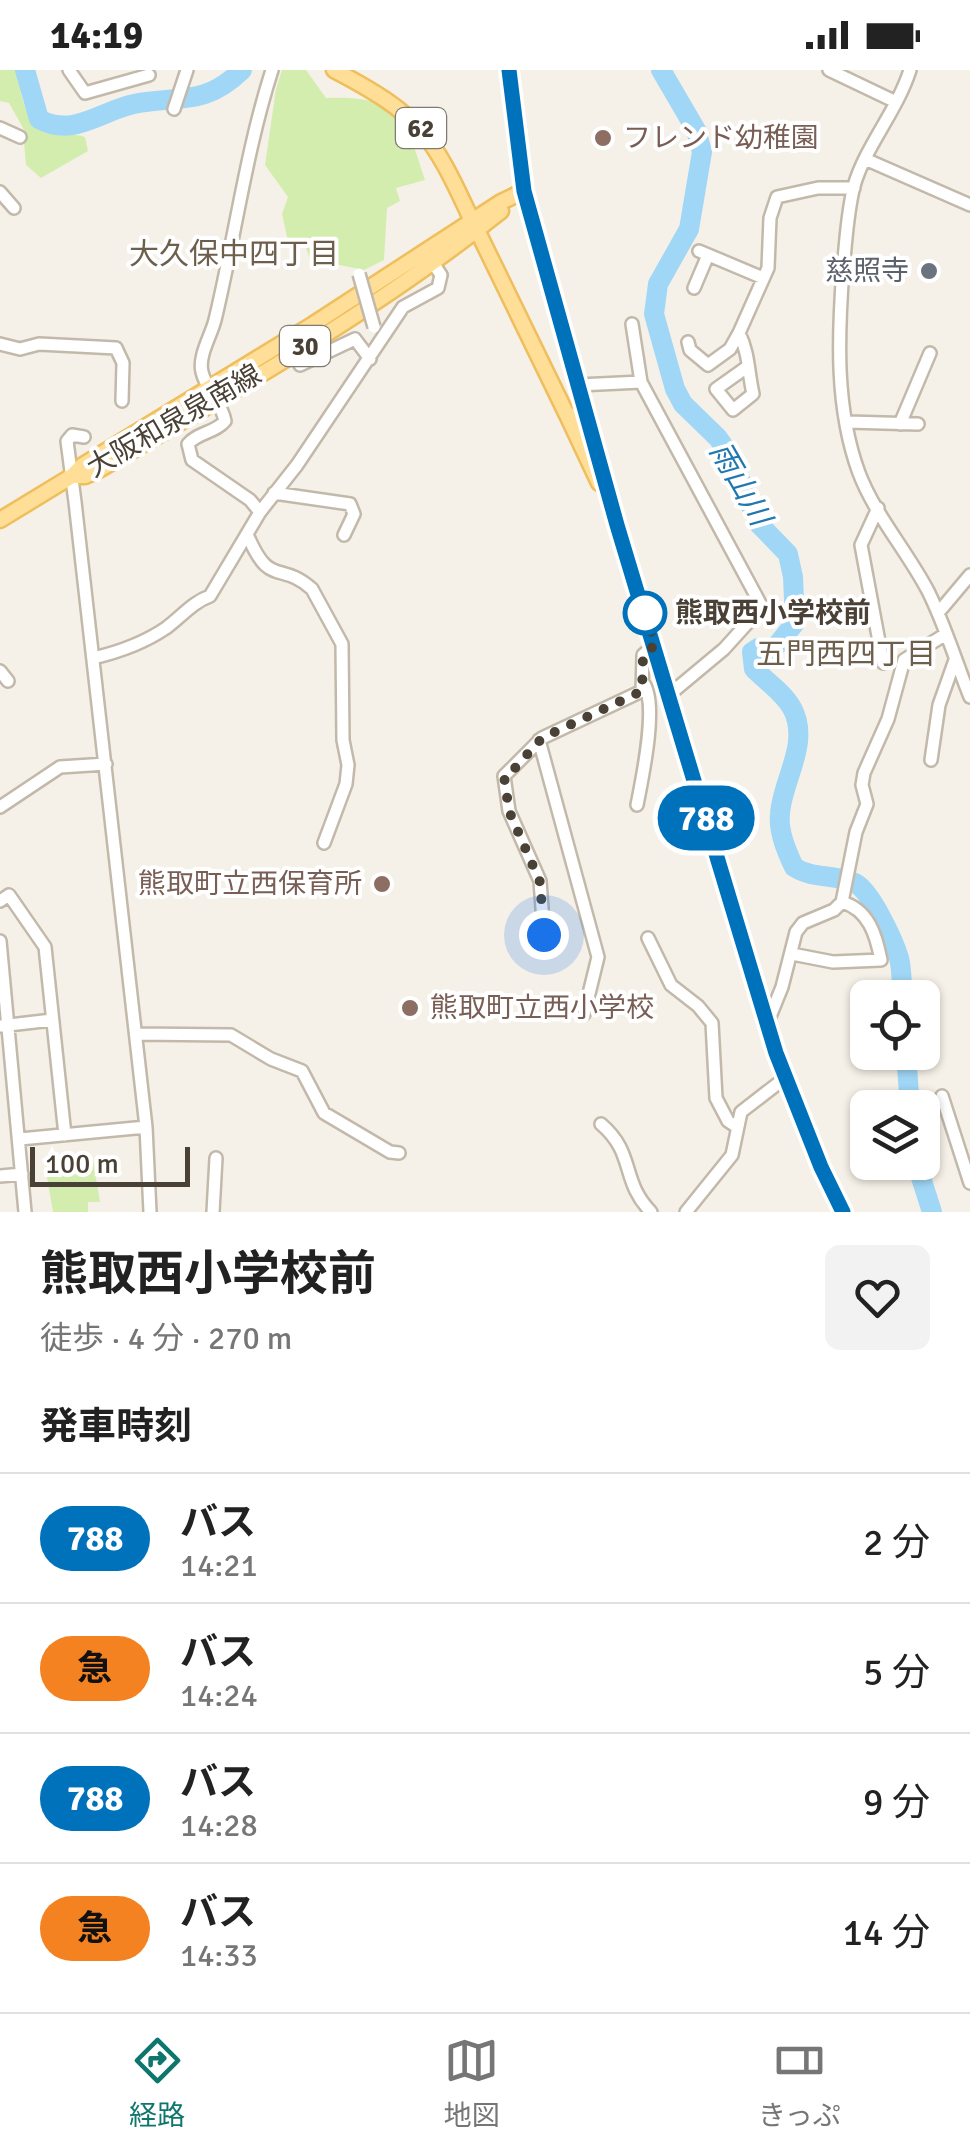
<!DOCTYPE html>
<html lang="ja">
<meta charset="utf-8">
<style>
body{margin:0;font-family:Signika,"Noto Sans JP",sans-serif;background:#f2f2f2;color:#222;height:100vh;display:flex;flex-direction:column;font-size:38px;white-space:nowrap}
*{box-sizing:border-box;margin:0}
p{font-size:32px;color:#767676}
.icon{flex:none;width:55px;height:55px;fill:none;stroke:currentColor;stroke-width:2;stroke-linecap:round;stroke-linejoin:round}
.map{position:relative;height:1142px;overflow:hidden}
.details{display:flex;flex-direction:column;background:#fff;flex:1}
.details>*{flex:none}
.badge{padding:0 20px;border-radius:32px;font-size:35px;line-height:65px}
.tools{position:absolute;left:850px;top:910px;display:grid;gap:20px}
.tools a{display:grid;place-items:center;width:90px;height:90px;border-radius:15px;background:#fff;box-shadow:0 2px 8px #0004;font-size:50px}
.scale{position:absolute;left:30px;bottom:25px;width:160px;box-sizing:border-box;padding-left:10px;border:5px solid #4a4136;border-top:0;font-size:28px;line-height:35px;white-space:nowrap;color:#4a4136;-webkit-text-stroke:8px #fff;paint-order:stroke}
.you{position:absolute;width:50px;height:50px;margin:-25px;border:8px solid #fff;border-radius:50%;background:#1a73e8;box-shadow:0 0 0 15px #1a73e833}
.map>.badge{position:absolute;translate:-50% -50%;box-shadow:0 0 0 5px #fff}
h2{padding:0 40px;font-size:38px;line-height:90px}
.round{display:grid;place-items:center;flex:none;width:105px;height:105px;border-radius:15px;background:#f2f2f2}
.overview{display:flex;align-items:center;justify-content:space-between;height:170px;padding:0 40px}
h1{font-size:48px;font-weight:700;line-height:75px}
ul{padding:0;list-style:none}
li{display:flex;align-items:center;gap:30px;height:130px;padding:0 40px;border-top:2px solid #e0e0e0}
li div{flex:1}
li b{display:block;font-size:38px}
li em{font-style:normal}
li .badge{min-width:110px;font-weight:700;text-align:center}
.status{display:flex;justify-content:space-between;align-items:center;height:70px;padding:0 50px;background:#fff;direction:ltr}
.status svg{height:28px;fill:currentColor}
.menu{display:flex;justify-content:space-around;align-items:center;height:140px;border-top:2px solid #e0e0e0;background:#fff;font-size:28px;color:#767676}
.menu a{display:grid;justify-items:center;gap:5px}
.menu .selected{color:#0f766e}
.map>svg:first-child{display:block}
.green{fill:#d3edae}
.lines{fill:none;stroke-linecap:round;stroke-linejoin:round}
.river{stroke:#a0d7f7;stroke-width:20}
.minor-casing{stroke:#c2b9aa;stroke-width:16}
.major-casing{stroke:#efbe5d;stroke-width:19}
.minor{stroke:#fff;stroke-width:11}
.major{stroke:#ffde98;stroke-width:14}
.minor-bridge-casing{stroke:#c2b9aa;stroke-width:16;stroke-linecap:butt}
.minor-bridge{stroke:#fff;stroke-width:11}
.line-casing{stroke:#fff;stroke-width:22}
.line{stroke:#0072bc;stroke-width:15}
.walk{stroke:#4a4136;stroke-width:10;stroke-dasharray:0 18}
.education-dot{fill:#8d6e63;stroke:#fff;stroke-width:4}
.worship-dot{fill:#6b7280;stroke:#fff;stroke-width:4}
.stop-dot{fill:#fff;stroke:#0072bc;stroke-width:5}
.labels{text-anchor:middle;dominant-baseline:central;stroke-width:8;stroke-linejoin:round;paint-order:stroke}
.shield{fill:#fff;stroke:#807a72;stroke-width:2.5}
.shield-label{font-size:25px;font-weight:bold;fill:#4a4136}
.education-label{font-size:28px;fill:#785e54;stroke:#fff;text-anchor:start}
.worship-label{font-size:28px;fill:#5b616d;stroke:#fff;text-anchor:end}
.street-label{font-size:28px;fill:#4a4136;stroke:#fff}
.stop-label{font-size:28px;font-weight:bold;fill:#4a4136;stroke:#fff;text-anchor:start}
.neighbourhood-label{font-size:30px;fill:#6e5f4c;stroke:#fff}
.water-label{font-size:30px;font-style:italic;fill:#2178b0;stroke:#fff}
</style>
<div class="status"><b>14:19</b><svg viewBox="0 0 49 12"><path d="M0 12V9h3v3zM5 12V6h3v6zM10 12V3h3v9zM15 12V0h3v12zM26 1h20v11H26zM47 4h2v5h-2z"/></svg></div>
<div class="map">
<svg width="970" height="1142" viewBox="0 0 970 1142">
<rect width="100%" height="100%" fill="#f6f1e8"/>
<path class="green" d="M 0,0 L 16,0 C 22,25 24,58 54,64 C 65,67 74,63 85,67 L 88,81 L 41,108 L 26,95 L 24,72 L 27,65 L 9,33 L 0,31 Z
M 282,0 L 306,0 L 326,28 C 399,26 405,46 425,110 L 396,118 L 400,131 L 387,138 L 384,190 L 364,200 L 310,189 L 305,175 L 287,167 L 282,144 L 288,127 L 265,95 L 276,19 Z
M 93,1090 L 100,1132 L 88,1132 L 88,1142 L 53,1142 L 45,1096 Z"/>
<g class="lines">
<path class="river" d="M 25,0 L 39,49 C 73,68 100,41 134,34 C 179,25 204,37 242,0
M 661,0 L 696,60 L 702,82 L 689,159 L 658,214 L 654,244 L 675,319 L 683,334 L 718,368 L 730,385 L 758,453 L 788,484 L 793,507 L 795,553 L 773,580 L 758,578 L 752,582 L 754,599 C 766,611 784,623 792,638 C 811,673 782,710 780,744 C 778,762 787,782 794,797 C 812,809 835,804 855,813 C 871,821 894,871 899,888 C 902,900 902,915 902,928
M 906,982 L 910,1038
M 916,1092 L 932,1142"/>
<defs>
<path id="minor" d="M 69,0 L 85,23 L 149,5
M 829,0 L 896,32
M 910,0 C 897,41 865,77 854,116 C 847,143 846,172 843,199 C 838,266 835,338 859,403 C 875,445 907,481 928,521 C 945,555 956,592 970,627
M 174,39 L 187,0
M 0,58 L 20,67
M 865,89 L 970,135
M 0,122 L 14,138
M 699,181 L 763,208
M 694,218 L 708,185
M 632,254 L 641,312
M 688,272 L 690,280 L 708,295 L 730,279 L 739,263
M 0,274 L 20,279 L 39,274 L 116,278 L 123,293 L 122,331
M 300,295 L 355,269 L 370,289
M 747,297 L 716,319 L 733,340 L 753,324 C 748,302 749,283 739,263 L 768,198 L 770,148 L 777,127 L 818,118 L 854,118
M 579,315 L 641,312 L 762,537 L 724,579 L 670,624
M 848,352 L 918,354
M 900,354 L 930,283
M 84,367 L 72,365 L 67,371 L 75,432 L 146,1057 L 150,1142
M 274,423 L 350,434 L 354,444 L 344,465
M 878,438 L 861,475 L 883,593
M 260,442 L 250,430 L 192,390 L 188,374 C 198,362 215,363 225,351 C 222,333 206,320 202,302 C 198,286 211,266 215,250 C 235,167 246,81 272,0
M 247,464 C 270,519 279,490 312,519 L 342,574 L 343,670 L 348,695 L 346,714 L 324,773
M 938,543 L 970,505
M 93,588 C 119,582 144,573 166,558 C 181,547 193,532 210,526 L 260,442 L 297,395 L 403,237 L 438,218 L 441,205 L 433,193
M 0,601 L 8,611
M 539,670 L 598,887 L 584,944
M 931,690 L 939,635 L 955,590
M 637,735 C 642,709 658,636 644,614
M 0,737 L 60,697 L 106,694
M 0,831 L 9,825 L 45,877 L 65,1065
M 544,865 L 540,811 L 509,741 L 504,706 L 542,668 L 642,621 L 643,585 L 655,575
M 648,868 L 671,915 L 698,936 L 712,953 L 716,1028 L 728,1051 L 737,1057
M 0,871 L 25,1142
M 792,884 L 833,892 L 881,890 C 876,865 869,840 842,832
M 767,954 L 782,917 L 796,862 L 803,853 L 834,840 L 842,832 L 856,762 L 867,734 L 862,715 L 864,703 L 888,649 L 904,590 L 946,564
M 0,956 L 52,950
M 136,964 L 231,965 L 271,989 L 302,1001 L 324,1043 L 390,1082 L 399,1083
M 942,1026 L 970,1113
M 601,1054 C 636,1084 620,1110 651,1142
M 20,1069 L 146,1057
M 0,1106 L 22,1104
M 213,1142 L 216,1088
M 686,1142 L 732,1085 L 741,1042 L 785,1008"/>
<path id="major" d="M 334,0 C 420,45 432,64 472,151
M 509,0 L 524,121 L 617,455 L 776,983 L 821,1097 L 843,1142
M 477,160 L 567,345 L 581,347 L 586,340
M 567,345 L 599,413
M 72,406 L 85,406 L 97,401 C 234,321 377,240 501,141
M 0,450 L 72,406 L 83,395 L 312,255 L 501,132 L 524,121"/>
</defs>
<use href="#minor" class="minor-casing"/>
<use href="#major" class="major-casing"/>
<use href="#minor" class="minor"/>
<use href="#major" class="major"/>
<defs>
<path id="minor-bridge" d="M 359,204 L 374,257"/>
</defs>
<use href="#minor-bridge" class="minor-bridge-casing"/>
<use href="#minor-bridge" class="minor-bridge"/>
</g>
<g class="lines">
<defs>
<path id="line" d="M 509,0 L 524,121 L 617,455 L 776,983 L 821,1097 L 843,1142"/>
</defs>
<use href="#line" class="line-casing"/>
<use href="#line" class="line"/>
<path class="walk" d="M 544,865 L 540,812 L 509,741 L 504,706 L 515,698 L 542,668 L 642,621 L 643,585 L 655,575 L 644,538 L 645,543"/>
</g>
<g class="education-dot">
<circle cx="603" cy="68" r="10"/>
<circle cx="382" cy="814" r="10"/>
<circle cx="410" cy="938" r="10"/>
</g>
<circle class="worship-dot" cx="929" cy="201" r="10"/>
<circle class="stop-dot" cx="645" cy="543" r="20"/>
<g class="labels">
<g class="shield">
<rect x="396" y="38" width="50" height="40" rx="8"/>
<rect x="280" y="256" width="50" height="40" rx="8"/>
</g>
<g class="shield-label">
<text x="421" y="58">62</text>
<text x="305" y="276">30</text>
</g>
<g class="education-label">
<text x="623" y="68">フレンド幼稚園</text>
<text x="362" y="814" text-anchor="end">熊取町立西保育所</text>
<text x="430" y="938">熊取町立西小学校</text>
</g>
<g class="worship-label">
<text x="909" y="201">慈照寺</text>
</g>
<g class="street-label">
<text transform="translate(174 351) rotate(-30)">大阪和泉泉南線</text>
</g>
<g class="stop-label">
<text x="675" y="543">熊取西小学校前</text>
</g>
<g class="neighbourhood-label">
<text x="234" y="184">大久保中四丁目</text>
<text x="846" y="584">五門西四丁目</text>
</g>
<g class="water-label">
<text transform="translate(740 414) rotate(60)">雨山川</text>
</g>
</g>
</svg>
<div class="tools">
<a><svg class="icon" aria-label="locate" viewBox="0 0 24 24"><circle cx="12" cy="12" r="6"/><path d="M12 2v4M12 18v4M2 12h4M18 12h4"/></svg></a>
<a><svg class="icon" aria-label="layers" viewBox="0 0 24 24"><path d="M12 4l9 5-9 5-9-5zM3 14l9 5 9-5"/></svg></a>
</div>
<div class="scale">100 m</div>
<div class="you" style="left:544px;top:865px"></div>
<b class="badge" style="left:706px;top:748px;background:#0072bc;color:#fff">788</b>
</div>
<section class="details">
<div class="overview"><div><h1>熊取西小学校前</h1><p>徒歩 · 4 分 · 270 m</p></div><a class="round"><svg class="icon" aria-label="heart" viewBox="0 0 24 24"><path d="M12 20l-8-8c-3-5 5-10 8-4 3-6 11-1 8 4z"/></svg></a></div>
<h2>発車時刻</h2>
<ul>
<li><span class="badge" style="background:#0072bc;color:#fff">788</span><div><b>バス</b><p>14:21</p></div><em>2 分</em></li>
<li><span class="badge" style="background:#f58220;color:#111">急</span><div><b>バス</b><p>14:24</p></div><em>5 分</em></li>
<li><span class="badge" style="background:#0072bc;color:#fff">788</span><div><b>バス</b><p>14:28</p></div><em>9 分</em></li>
<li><span class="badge" style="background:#f58220;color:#111">急</span><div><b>バス</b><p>14:33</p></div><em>14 分</em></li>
</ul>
</section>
<nav class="menu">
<a class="selected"><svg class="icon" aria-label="directions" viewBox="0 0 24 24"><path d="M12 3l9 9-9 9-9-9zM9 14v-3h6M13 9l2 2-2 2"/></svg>経路</a>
<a><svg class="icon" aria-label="map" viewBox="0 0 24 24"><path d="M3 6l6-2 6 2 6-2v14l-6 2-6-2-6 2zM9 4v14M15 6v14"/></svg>地図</a>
<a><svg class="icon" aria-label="tickets" viewBox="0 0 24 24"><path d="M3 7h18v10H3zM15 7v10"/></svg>きっぷ</a>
</nav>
